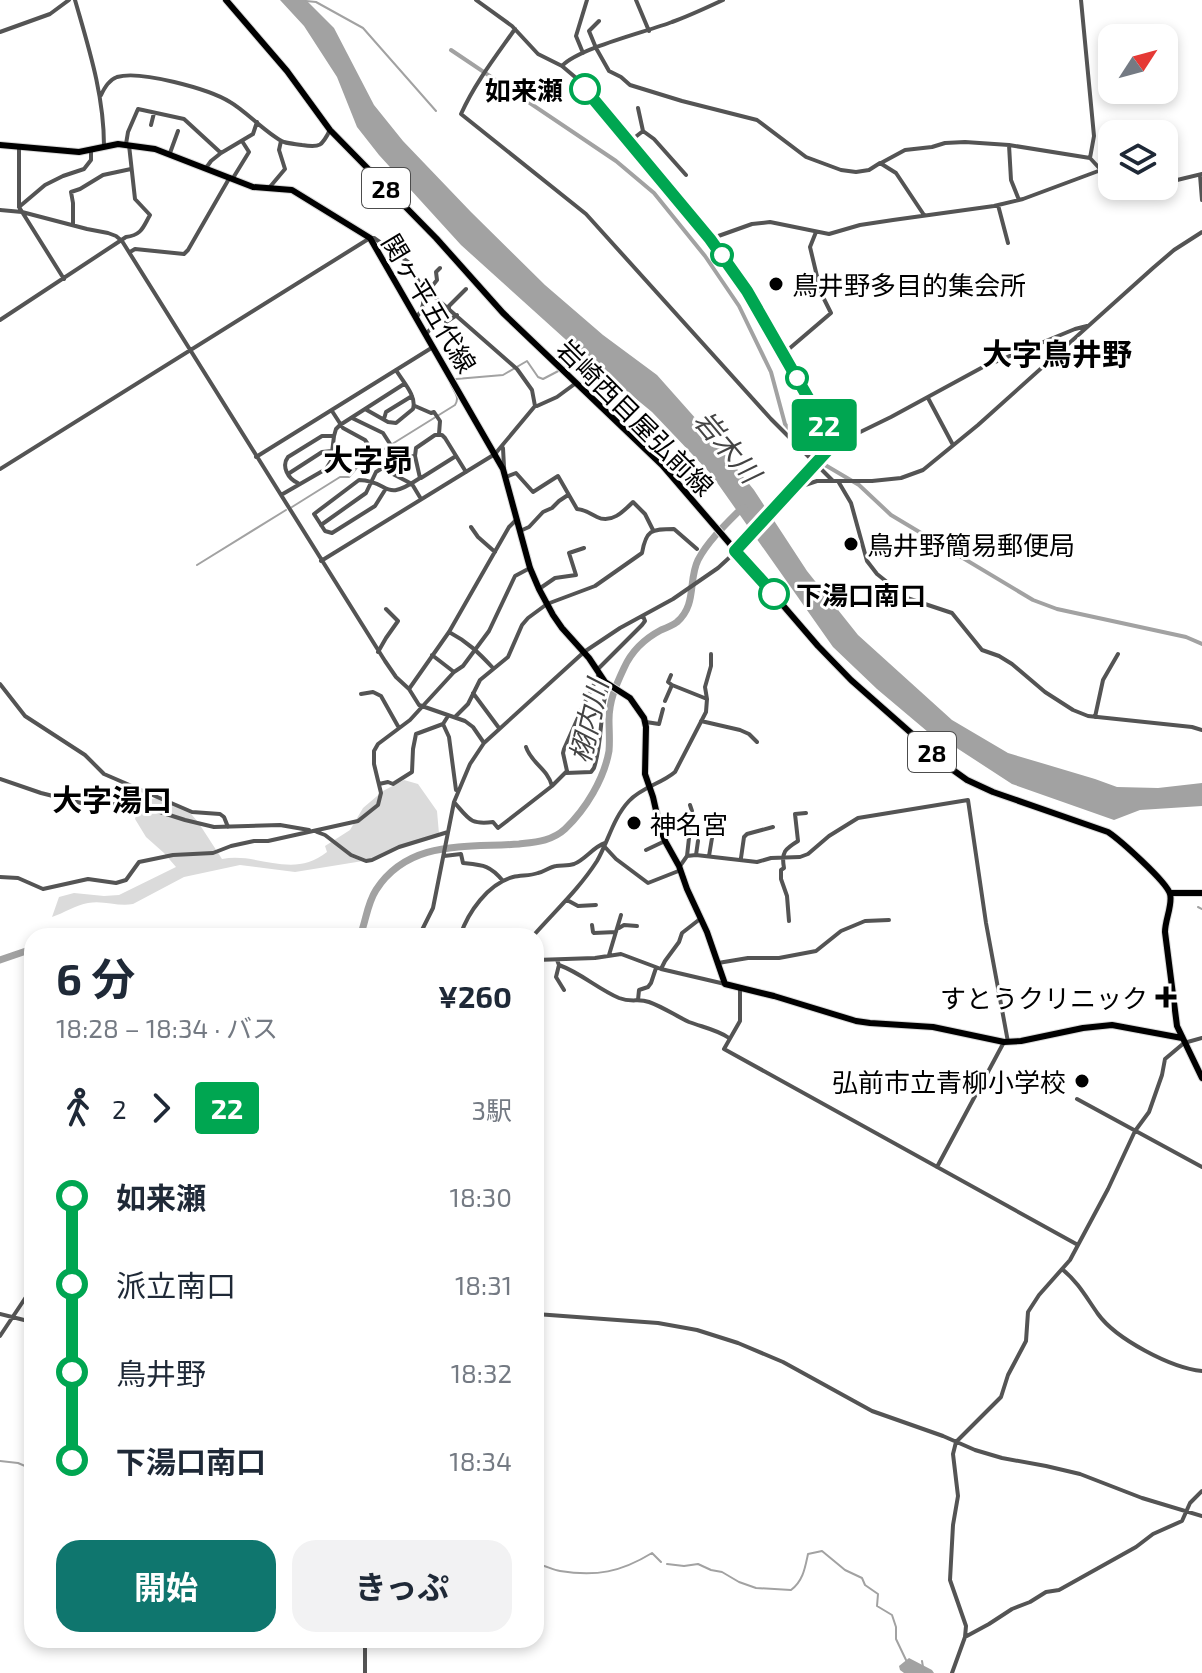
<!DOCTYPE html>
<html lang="ja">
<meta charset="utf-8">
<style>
body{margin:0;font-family:"Exo 2","Noto Sans JP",sans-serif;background:#f2f2f3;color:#1f2937;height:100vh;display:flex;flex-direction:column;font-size:30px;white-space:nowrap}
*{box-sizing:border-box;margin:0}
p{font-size:26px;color:#747a83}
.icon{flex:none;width:44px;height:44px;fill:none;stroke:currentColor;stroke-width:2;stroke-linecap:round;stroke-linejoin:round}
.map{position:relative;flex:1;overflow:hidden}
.side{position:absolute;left:24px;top:928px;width:520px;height:720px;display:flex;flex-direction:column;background:#fff;border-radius:24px;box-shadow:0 4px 12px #0003}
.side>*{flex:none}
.badge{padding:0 16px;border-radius:6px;font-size:28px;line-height:52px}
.needle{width:52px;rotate:54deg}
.controls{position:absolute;left:1098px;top:24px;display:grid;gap:16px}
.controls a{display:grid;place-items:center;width:80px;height:80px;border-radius:16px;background:#fff;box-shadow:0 4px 12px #0003;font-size:40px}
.map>.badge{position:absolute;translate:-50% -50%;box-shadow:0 0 0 4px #fff}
.legs{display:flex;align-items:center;gap:12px;height:88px;padding:0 32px;font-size:26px}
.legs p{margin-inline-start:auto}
.head{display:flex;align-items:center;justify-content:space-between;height:136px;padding:0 32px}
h1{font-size:44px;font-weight:700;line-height:60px}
.button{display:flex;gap:16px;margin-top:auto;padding:16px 32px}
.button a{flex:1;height:92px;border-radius:24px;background:#0f766e;color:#fff;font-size:32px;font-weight:700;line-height:92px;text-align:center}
.button a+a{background:#f2f2f3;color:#1f2937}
ul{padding:0 32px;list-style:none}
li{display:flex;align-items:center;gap:28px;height:88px;font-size:30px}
li i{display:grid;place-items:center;width:12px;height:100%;margin:0 10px;background:currentColor}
li i::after{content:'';width:20px;height:20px;margin:-10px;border:6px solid;border-radius:50%;background:#fff}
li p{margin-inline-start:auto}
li:first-child i{background:linear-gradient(#0000 50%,currentColor 0)}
li:last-child i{background:linear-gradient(currentColor 50%,#0000 0)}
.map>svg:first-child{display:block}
.green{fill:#dbdbdb}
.water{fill:#a2a2a2}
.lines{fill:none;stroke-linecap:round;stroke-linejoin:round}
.stream{stroke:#a2a2a2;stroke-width:2}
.canal{stroke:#a2a2a2;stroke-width:4}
.river{stroke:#a2a2a2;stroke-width:7}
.major-casing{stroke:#dbdbdb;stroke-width:8}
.minor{stroke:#545454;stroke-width:4}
.major{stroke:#000;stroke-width:6}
.line-1-casing{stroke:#fff;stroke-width:18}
.line-1{stroke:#00a651;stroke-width:12}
.stop-1-dot{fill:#fff;stroke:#00a651;stroke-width:4}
.poi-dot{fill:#000;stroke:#fff;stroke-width:3}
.labels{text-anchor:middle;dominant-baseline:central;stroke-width:6;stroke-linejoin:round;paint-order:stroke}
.shield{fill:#fff;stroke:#4c4c4c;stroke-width:2}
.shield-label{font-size:24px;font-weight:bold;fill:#000}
.stop-label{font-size:26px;font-weight:bold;fill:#000;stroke:#fff;text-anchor:end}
.poi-label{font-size:26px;fill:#000;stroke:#fff;text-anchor:start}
.street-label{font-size:26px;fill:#000;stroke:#fff}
.water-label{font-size:28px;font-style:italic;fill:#434343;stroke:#fff}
.quarter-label{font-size:30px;font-weight:bold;fill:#000;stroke:#fff}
</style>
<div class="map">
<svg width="1202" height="1673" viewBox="0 0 1202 1673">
<rect width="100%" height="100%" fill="#fff"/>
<path class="green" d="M 404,780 L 418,784 L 437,811 L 439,834 L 369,860 L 295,872 L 240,865 L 184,877 L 133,904 C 118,907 104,900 88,903 C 76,905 64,913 52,917 L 59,897 L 74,893 L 104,896 L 119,895 L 176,867 L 164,853 L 146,837 L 135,819 L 140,800 L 160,798 L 186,808 L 198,822 L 222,859 C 259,852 292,880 327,852 L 325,846 L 350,830 L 363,808 L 383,791 Z"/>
<path class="water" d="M 280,0 L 306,0 L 334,28 L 374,105 L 403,141 L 471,212 L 545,285 L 603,335 L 657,375 L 705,429 L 754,490 L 807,571 L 858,635 L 952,720 L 1008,753 L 1095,779 L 1117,787 L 1158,788 L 1202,783 L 1202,806 L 1140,810 L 1114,820 L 1012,784 L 946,741 L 928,732 L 877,689 L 833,647 L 711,474 L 652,412 L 585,357 L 461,245 L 379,155 L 357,127 L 337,77 L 304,26 Z
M 909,1658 L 932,1670 L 934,1673 L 904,1673 L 900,1670 L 899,1666 Z"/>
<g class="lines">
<path class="stream" d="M 306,1 L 316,2 L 363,28 L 436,111
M 456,379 L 503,375 L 527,361 L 538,377 L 543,379 L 566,367 L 582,351
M 292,507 L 340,477 L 349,477 L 360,464 L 455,405 C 461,396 452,390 450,382
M 197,565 L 286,510
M 1198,907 L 1202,909
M 0,1461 L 18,1463 L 32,1469
M 536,1564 C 545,1565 552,1570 560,1571 C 596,1577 621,1572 652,1553 L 661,1562
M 667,1564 L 684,1566 L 698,1564 L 711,1570 L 722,1572 L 739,1582 L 756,1588 L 791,1590 C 803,1581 805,1568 808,1554 L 822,1551 L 845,1570 L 862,1578 L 865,1585 L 878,1594 L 877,1606 L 892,1615 L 896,1627 L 896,1639 L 906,1660
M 922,1661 L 924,1673"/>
<path class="canal" d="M 451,50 L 616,161 L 654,193 L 705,256 L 739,306 L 771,372 L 785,424 L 815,458
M 820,462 L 859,485 L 891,515 L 1033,600 L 1057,609 L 1186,637 L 1202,644"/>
<path class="river" d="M 56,936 L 72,936
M 360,936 C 366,921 367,904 376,890 C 409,839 467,848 519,844 C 536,842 552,841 565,829 C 586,809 604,779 609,751 C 610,740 609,730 609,720 C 609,701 616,685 624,668 C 632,650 644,639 661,630 C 666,628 673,625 677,622 C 697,605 688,580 698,560 C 708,541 726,524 741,509 L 744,508
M 0,960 L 32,949"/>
<defs>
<path id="major" d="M 226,0 L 287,71 L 330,130 L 436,238 L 503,313 L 662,465 L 818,646 L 851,680 L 953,770 L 967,780 L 993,792 L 1108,832 C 1120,840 1167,882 1170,894 C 1173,904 1165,920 1165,932 L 1177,1026 L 1202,1078
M 0,145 L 79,152 L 118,144 L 155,149 L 253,187 L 292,190 L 370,238 L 503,469 L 530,568 L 539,589 L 553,615 L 562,628 L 589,658 L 605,682 L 630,698 L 644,718 L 646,727 L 645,774 L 653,797 L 660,828 L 665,841 L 679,866 L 687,889 L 707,932 L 725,984 L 774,996 L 856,1021 L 870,1023 L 933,1027 L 1004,1042 L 1021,1041 L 1083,1028 L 1112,1025 L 1182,1038
M 1170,893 L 1202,893"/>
</defs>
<use href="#major" class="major-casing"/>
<path class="minor" d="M 75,0 C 89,49 104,95 104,146
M 476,0 L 512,26 L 538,54 L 562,66 L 575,77 L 710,239 L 734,271 L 747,291 L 832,440 L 830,447 L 800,478 L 795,487
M 636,0 L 649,31
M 1081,0 L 1094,136 L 1090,158 L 1101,170
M 599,21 L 589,31 L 596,48 L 609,71 L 621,77 L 630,85 L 682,101 L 757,120 L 806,157 L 841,170 L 856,172 L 869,170 L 880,163 L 896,173 L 924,215
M 515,29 C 496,56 475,83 461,114 L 586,214 L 771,419 L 833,481
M 0,32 L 50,14 L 69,0
M 583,53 L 576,36 L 587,0
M 562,66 C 579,48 646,32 672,22 C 689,16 706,8 723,0
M 101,95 C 105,87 109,80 117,77 C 140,70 209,89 230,102 C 246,111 269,136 284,142 C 290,144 297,144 302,145 C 320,148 322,146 330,130
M 638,108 L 643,131 L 654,139 L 686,175
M 151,125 L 154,113
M 629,142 L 643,131
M 126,144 L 128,132 L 138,109 L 184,119 L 221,153 L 211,161 L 206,168
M 1009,145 L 1011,180 L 1019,200
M 19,146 L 19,207 L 64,279
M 170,153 L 178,131
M 221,153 L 253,134 L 257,122
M 881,163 L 905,150 L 932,147 L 945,143 L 965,142 L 1009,145 L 1090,158
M 1200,175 L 1202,200
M 233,178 L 249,152 L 242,141
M 1164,180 L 1173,181 L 1202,174
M 269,188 L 285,169 L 279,150 L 281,141
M 998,205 L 1008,243
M 19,207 L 45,185 L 63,176 L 84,169 L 91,160 L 91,150
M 0,210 L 22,212 L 87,229 L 108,233 L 116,236 L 122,241 L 385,661 L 396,677 L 409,689 L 419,705 L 465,721 L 473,727 L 484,743
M 73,224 L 73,203 L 71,192 L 80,189 L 103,175 L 131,169
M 710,239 L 752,224 L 770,222 L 829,234 L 860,225 L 893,220 L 994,206 L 1023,199 L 1101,170 L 1112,172
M 130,252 L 135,249 L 184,254 L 188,250 L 230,177
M 429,290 L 437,280 L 436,272 L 440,268
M 448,307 L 466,289
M 416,318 C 427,305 421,298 427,289
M 0,320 L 126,237 C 142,235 143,227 150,215 L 135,199 L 129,145
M 443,331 L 446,328 L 446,322 L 457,315
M 426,334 L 449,308
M 783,354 L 831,313 L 821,293 L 810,247 L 816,232
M 928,398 L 953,445
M 415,406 L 431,413 L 434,412 L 440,421 L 439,434
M 537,406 L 557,397 L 576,383
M 365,409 L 388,422 L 396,423 L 413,409 C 417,396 403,382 396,370
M 332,411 L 343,428 L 365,440 L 384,467 L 389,472 L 412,484 L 421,499
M 352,418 L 383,433 L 399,458 L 415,456
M 384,419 L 386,412 L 412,396
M 832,443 L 850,437 L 891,417 L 983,367 L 1075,329 L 1087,326
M 503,448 L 504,467
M 256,457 L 433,347
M 0,469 L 370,238 L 374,238 L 408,262 L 420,284 L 517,369 L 532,390 L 535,406 L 495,454 L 321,561
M 288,474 L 322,452 L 332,451
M 506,477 L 516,473 L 533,492 L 558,476 L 577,509 C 586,510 589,513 597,517 C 611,524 623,512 633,502 L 645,514 L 653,530
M 421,478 L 456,456
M 838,481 L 851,503 L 867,561 L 877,574 L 907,598 L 952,613 L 982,650 L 999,656 L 1012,664 L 1045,692 L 1073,710 L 1088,716 L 1192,727 L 1202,730
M 298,483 C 288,479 281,466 288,457 L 322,436 L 334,436 L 336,429 L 340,425 L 404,384
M 385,490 L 375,506 L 332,533 L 325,531 L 314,514 L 359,480 C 392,481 381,504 420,478 L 415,456 L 416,448 L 435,435 L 442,435 L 445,438 L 466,472
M 281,495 L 326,469 L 331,461 L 334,436
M 321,525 L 366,493 L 376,472 L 384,467
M 471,527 L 478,537 L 495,552
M 520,531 L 529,527 L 543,512 L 552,508 L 559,501 L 568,495
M 539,589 L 555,578 L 576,575 L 569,553 L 584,548
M 449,632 C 468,642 479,653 493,668
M 378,652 L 386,638 L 398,621 L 386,609
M 432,655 L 454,672
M 598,669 L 642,625 L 645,621 L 643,616
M 0,684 L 25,716 L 85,755 L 104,774 L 192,812 L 220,814 L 224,817 L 228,827
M 672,685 L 707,699
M 409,689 L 449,632 L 509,527 L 517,519
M 473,693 L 499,728
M 361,694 L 373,692 L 381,696 L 399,728
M 665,701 L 672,685 L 668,682 L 671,675
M 448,716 L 443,724 L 449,737 L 456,790
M 455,717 L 468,704 L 480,680 L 508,657 L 522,625 L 528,618 L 547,604 L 595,586 L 642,553 C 646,530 651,529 674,529 L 697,549
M 1095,717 L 1103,680 L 1118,654
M 701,721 L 740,730 L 749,734 L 757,742
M 646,722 L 659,724 L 663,709
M 526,747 C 531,763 548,769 552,786
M 566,773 L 591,772 L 594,768 C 603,740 599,712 608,685
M 0,779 L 41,793 L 81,803 L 138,805 L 185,820 L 214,827 L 280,825 L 309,830
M 379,784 L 388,782 L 393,784 L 412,772 L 413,749 L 416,734 L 443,724
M 454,802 C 469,819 470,825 493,822 L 498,828 L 552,786 L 567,771 L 563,753 L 564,749 L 585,702 L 599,674
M 317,832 L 325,835 L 351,855 L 366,861 L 372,860 L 399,847 L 448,832
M 604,846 L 616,859 L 648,883 L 681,870
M 646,850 L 665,841
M 696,855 L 698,841
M 444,856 L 461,854 L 463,863 C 483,865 490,865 503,881
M 687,856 L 692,811 L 690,805
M 709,856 L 712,838
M 741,858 L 744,837 L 747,834 L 773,827
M 680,866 L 687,856 L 696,855 L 757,862 L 771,858 L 800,857 L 808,854 L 829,836 L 858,818 L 968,800 L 986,923 L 1008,1042
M 0,877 L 18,878 L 43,889 L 88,879 L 116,883 L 126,880 L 139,862 L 173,855 L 213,853 L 231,846 L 254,841 L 268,841 L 358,821 L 378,805 L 381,793 L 374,764 L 374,751 L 378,744 L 410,720 L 454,672 L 463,666 L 489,631 L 515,576 L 530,568
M 567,900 L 578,906 L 596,905
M 789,921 L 787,896 L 781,879 L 781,870 L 784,868 C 781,852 785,849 798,841 L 795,814 L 806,813
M 592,925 L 593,932 L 594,933 L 616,932
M 619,928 L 624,925 L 637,926
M 419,936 L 433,908 L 454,802 L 470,764 L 484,743 L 584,652 L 620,628 L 673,599 L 718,568 L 730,557 L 776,505 L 793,489 L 817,481 L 872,481 L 901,478 L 923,470 L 978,425 L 1153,268 L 1174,250 L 1202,232
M 460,936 C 468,912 488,884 513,877 C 521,875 530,876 538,873 C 544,872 549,867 556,866 C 562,865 568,866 574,864 C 586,859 593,847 605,843
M 533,936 C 555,911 579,889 597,861 C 608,842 613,818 629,801 C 642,787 661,784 675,772 L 706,712 L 707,699 L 705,687 L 711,666 L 711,654
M 609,955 L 621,915
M 536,960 L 595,958 L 621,954 L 661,969 L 725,984
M 557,960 L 559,965 C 581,973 598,989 619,998 C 632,1003 638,998 649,1002 C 663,1007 676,1016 689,1022 C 702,1027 718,1030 729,1038
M 718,963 L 748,958 L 779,958 L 816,951 L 841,931 L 865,921 L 889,920
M 559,965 L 556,977 L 564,990
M 661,969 L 665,961 L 679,942 L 682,933 L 700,919
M 740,988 L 740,1021 L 724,1049 L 1078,1245
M 638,1000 L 639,990 L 648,987 L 651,983 L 656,968
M 1077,1099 L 1202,1167
M 937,1167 L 1004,1042
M 1062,1269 C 1078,1282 1086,1297 1098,1314 C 1116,1339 1171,1368 1202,1371
M 0,1314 L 32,1322
M 536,1314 L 658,1323 L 697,1330 L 738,1343 L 783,1362 L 872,1411 L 943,1436 L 975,1450 L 1002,1458 L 1046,1466 L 1080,1474 L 1142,1498 L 1202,1516
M 0,1336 L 32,1288
M 965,1637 L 989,1624 L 1012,1609 L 1030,1602 L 1046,1592 L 1059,1590 L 1136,1547 L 1153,1534 L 1182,1521 L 1190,1503 L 1202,1491
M 365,1673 L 365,1640
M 952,1673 L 965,1637 L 966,1626 L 950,1580 L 953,1525 L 958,1496 L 953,1454 L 956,1442 L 1001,1397 L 1008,1375 L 1026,1341 L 1028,1312 L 1039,1295 L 1070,1260 L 1078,1245 L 1108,1189 L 1135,1131 L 1149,1112 L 1162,1075 L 1165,1059 L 1184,1043 L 1202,1038"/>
<use href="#major" class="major"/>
</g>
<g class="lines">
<defs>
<path id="line-1" d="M 585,89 L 710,239 L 747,291 L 830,436 L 832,443 L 827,451 L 735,551 L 774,594"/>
</defs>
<use href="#line-1" class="line-1-casing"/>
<use href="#line-1" class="line-1"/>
</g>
<g class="stop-1-dot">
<circle cx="585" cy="89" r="14"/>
<circle cx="722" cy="255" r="10"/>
<circle cx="797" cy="378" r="10"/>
<circle cx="774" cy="594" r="14"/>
</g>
<g class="poi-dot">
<circle cx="776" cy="284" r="8"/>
<circle cx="851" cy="544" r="8"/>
<circle cx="634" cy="823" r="8"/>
<path d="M1162 985h8v8h8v8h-8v8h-8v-8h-8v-8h8z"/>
<circle cx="1082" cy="1081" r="8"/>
</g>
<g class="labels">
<g class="shield">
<rect x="362" y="168" width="48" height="40" rx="6"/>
<rect x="908" y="732" width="48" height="40" rx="6"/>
</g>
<g class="shield-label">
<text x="386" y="188">28</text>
<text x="932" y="752">28</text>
</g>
<g class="stop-label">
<text x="563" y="89">如来瀬</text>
<text x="796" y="594" text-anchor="start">下湯口南口</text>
</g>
<g class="poi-label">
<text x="792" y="284">鳥井野多目的集会所</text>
<text x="867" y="544">鳥井野簡易郵便局</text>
<text x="650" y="823">神名宮</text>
<text x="1148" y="997" text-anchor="end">すとうクリニック</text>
<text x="1066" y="1081" text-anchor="end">弘前市立青柳小学校</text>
</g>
<g class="street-label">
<text transform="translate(430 303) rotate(59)">関ヶ平五代線</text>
<text transform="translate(636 417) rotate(45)">岩崎西目屋弘前線</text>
</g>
<g class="water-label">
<text transform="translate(728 446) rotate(50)">岩木川</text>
<text transform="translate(588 721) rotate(-77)">栩内川</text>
</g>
<g class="quarter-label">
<text x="1057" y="353">大字鳥井野</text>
<text x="368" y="459">大字昴</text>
<text x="112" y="799">大字湯口</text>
</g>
</g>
</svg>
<div class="controls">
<a><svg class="needle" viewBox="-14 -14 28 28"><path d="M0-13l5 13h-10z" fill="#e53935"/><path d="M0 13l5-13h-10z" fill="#747a83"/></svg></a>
<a><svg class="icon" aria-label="layers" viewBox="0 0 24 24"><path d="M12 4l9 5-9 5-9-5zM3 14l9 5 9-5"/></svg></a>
</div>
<b class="badge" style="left:824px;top:425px;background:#00a651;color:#fff">22</b>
<section class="side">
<div class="head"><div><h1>6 分</h1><p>18:28 – 18:34 · バス</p></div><b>¥260</b></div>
<div class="legs"><svg class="icon" aria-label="walk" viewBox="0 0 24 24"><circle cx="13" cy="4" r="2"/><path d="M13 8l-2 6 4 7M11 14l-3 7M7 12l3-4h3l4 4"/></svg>2<svg class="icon" aria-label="forward" viewBox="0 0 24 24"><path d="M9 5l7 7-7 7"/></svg><b class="badge" style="background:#00a651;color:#fff">22</b><p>3駅</p></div>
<ul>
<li><i style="color:#00a651"></i><b>如来瀬</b><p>18:30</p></li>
<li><i style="color:#00a651"></i><span>派立南口</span><p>18:31</p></li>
<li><i style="color:#00a651"></i><span>鳥井野</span><p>18:32</p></li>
<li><i style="color:#00a651"></i><b>下湯口南口</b><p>18:34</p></li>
</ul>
<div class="button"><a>開始</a><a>きっぷ</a></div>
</section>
</div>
